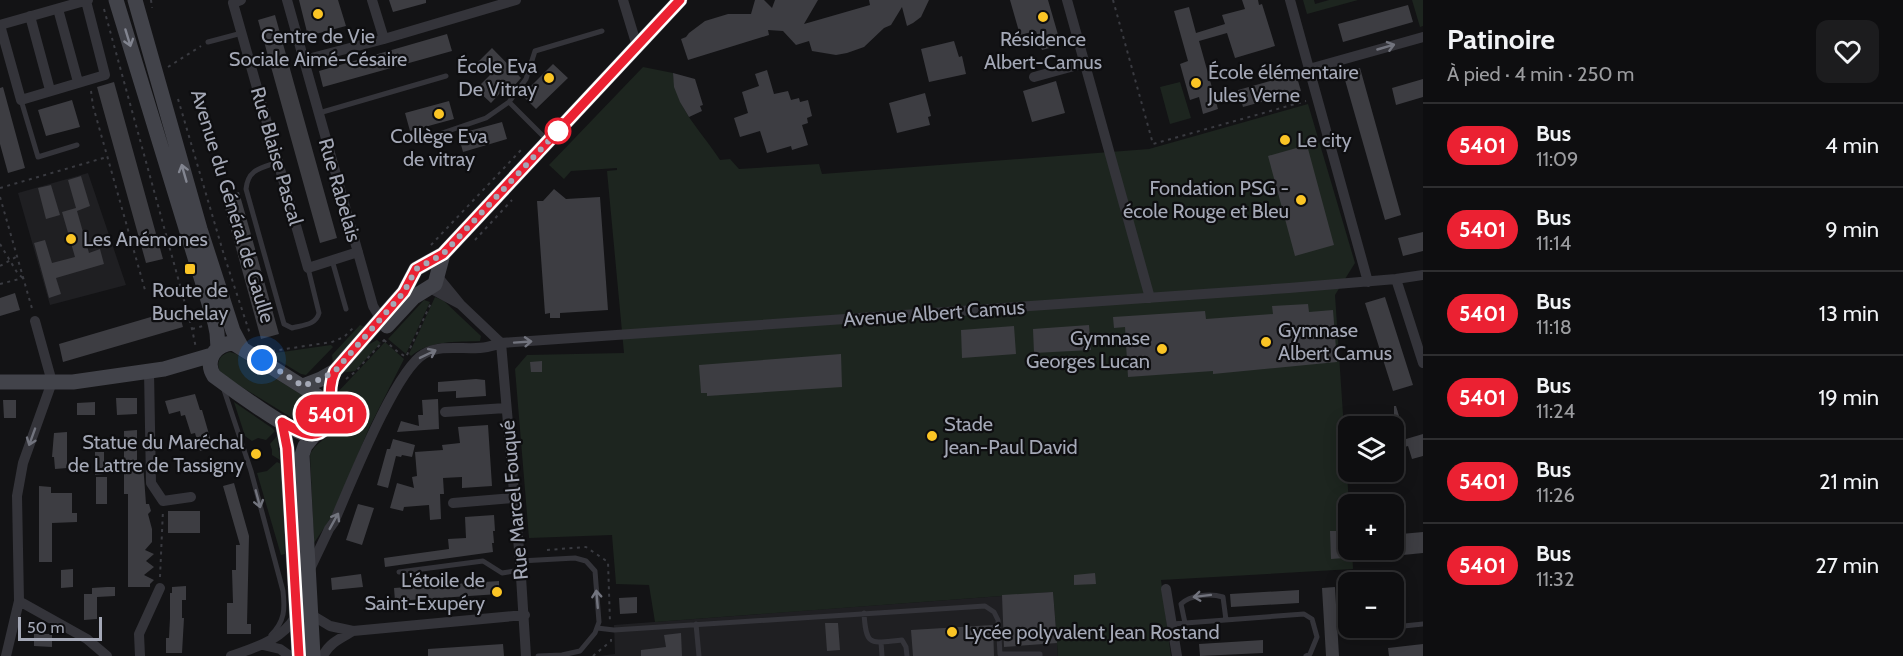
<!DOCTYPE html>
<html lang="fr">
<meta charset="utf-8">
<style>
body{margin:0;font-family:Cabin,sans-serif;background:#1c1c1e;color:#f1f3f6;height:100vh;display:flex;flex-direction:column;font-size:22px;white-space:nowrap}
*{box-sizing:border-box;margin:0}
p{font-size:20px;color:#9b9c9f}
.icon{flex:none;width:33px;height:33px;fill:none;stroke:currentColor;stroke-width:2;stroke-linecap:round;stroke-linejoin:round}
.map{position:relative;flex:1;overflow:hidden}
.panel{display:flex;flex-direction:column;background:#0e0e10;width:480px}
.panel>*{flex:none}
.badge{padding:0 12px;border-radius:20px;font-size:21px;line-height:39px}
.controls{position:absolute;left:1338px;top:416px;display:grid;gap:12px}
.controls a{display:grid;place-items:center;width:66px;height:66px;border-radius:12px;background:#0e0e10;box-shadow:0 3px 15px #0003,0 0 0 2px #2e2e30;font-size:30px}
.scale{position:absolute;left:18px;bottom:15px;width:84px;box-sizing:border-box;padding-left:6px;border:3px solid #a4a8b6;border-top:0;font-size:16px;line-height:21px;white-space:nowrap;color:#a4a8b6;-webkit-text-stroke:4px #0e0e10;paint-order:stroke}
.you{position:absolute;width:30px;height:30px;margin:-15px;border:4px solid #fff;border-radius:50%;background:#1a73e8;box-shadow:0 0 0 9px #1a73e833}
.map>.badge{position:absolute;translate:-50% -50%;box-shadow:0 0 0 3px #fff}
.round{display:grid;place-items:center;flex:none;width:63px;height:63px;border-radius:12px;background:#1c1c1e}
.overview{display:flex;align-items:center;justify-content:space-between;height:102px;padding:0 24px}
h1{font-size:28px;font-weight:700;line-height:45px}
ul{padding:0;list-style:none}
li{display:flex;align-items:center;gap:18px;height:84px;padding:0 24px;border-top:2px solid #2e2e30}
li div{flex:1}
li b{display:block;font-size:22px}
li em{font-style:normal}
li .badge{min-width:66px;font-weight:700;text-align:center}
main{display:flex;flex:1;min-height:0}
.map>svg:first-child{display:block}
.built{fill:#1f1f22}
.green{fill:#1d251f}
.building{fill:#3d3d42}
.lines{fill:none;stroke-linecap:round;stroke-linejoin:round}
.path{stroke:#3a3b41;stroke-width:2;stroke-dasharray:3 4.5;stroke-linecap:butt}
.lane{stroke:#34343a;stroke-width:5}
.street{stroke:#34343a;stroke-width:10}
.secondary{stroke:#42434a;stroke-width:15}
.oneway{stroke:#828590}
.oneway2{stroke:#72747e}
.line-casing{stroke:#fff;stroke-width:14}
.line{stroke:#eb2132;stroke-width:9}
.walk{stroke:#a4a8b6;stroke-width:6;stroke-dasharray:0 10.8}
.poi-dot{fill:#fbc525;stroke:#0e0e10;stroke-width:2}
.stop-dot{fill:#fff;stroke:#eb2132;stroke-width:3}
.labels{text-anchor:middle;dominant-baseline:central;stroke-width:4.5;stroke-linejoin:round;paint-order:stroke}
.poi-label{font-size:20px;fill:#a4a8b6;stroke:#0e0e10;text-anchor:start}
.street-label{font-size:20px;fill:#a4a8b6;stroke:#0e0e10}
</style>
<main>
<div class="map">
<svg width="1423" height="656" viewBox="0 0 1423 656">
<rect width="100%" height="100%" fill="#131315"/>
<path class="built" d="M 88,173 L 126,285 L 50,305 L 18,193 Z
M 1053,592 L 1058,656 L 598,656 L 615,654 L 614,625 Z"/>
<path class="green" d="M 1303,0 L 1314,0 L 1315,4 L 1329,0 L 1358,0 L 1307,14 Z
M 1412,0 L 1423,0 L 1423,26 L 1420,27 Z
M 643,67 L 673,73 C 676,110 701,130 720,160 L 730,159 L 739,169 L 819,164 L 822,174 L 1149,149 L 1308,104 L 1355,263 L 1335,295 L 1349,504 L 1348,549 L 1352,549 L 1353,569 L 1161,580 L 1171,656 L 1058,656 L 1053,592 L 655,622 L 649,585 L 616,584 L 612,535 L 529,538 L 515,369 L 527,355 L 624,353 L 607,171 L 617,170 L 617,168 L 571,171 L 564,179 L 549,165 Z
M 1180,82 L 1191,118 L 1170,124 L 1160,87 Z
M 435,297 L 444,301 L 481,336 L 480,341 C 456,342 430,340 411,356 L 409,354 Z
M 424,300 L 430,302 L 406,354 L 388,339 Z
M 360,325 L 367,328 L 333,365 L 332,355 Z
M 377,340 L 381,343 L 355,371 L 340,373 L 364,347 Z
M 385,342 L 404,359 L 370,426 L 332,516 L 314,543 L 310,455 C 316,440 333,438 338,422 C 340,413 335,403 336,394 Z
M 331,345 L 333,347 L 306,375 L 301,374 L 268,354 Z
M 230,352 L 236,354 L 315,403 C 324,415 317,428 302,424 L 222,375 C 215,365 218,355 230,352 Z
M 234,402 L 272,428 L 275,431 L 266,440 L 258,438 L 252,441 L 245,436 Z
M 277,436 L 280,460 L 272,455 L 272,450 L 270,444 Z
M 277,462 L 281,464 L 285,554 L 281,555 L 257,473 L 267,471 Z"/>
<path class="building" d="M 299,0 L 338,0 L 346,26 L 308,36 Z
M 389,0 L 426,0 L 426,3 L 393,12 Z
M 755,0 L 764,0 L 772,8 L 775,0 L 818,0 L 804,24 L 870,5 L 869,0 L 929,0 L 921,17 L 913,23 L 907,26 L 902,7 L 891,25 L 884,28 L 864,47 L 847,53 L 836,55 L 812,51 L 809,41 L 796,45 L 783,31 L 768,30 L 769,35 L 688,60 L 681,39 L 686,37 L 689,33 L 705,21 L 728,14 L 751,14 Z
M 1010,0 L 1048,0 L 1061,45 L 1042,50 L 1036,31 L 1020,35 Z
M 1242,0 L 1258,0 L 1259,5 L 1262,4 L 1275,46 L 1235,58 L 1227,33 L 1199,41 L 1218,109 L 1203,114 L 1199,97 L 1190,100 L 1180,64 L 1188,61 L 1174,11 L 1189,7 L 1196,33 L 1225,24 L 1222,15 L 1245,9 Z
M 1408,5 L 1413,22 L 1343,42 L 1338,24 Z
M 275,15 L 337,238 L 320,243 L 258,20 Z
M 447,34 L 452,51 L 323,87 L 319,71 Z
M 954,41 L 959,57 L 962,56 L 966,74 L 929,82 L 921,49 Z
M 492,48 L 521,78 L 514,86 L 513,85 L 507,91 L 504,89 L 491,103 L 476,89 L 490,75 L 477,63 Z
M 553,64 L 568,78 L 536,109 L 521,94 L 528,85 L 530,87 Z
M 1360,68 L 1401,215 L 1385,220 L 1343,73 Z
M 767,70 L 774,94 L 788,91 L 791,100 L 799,98 L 800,102 L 808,100 L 812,116 L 807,118 L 808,123 L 802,125 L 808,145 L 792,150 L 791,146 L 767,153 L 760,131 L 740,137 L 734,118 L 748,113 L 742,92 L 759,86 L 755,74 Z
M 673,73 L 695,79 L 703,105 L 700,106 L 702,111 L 689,117 L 680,102 L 674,87 Z
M 1296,74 L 1301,91 L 1243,107 L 1238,90 Z
M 1423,79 L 1423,97 L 1396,105 L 1392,88 Z
M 1056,81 L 1065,113 L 1032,122 L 1023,91 Z
M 114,82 L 163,259 L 146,263 L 97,87 Z
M 3,87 L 25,168 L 8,173 L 0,144 L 0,88 Z
M 925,93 L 931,116 L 928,117 L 930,125 L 897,133 L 889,103 Z
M 72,100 L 80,127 L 46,136 L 38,110 Z
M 449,101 L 454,119 L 410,131 L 405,113 Z
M 502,122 L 507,139 L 463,152 L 458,134 Z
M 1307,145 L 1334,245 L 1295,256 L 1268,156 Z
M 81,176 L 90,206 L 77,211 L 89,253 L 100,249 L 104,264 L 56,278 L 61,294 L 49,298 L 34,243 L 45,240 L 52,263 L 75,257 L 62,212 L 76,208 L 68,180 Z
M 51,185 L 60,215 L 46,219 L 38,188 Z
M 554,189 L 566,199 L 600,197 L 608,310 L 560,313 L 560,318 L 550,318 L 550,313 L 545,314 L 537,201 L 543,201 Z
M 239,192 L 279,334 L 261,339 L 222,197 Z
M 1423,232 L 1423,251 L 1403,256 L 1398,238 Z
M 15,293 L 20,310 L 0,316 L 0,298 Z
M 1385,297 L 1413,385 L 1393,391 L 1365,303 Z
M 1308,304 L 1309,312 L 1333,310 L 1337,362 L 1213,374 L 1213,371 L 1128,377 L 1125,327 L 1114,328 L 1113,317 L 1205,311 L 1206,319 L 1273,314 L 1272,306 Z
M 178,309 L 183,327 L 63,362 L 59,344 Z
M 1089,325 L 1091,350 L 1034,353 L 1033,329 Z
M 1014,326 L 1016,354 L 962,358 L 961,330 Z
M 841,354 L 842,387 L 707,396 L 707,393 L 701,393 L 699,365 Z
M 542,361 L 542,372 L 531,372 L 530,362 Z
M 476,379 L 485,380 L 486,396 L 456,398 L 456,391 L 438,392 L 438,382 Z
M 195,394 L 200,410 L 202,410 L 213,448 L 200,451 L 195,433 L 191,434 L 185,415 L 181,416 L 180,411 L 169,414 L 165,401 Z
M 116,398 L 137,398 L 137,414 L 117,415 Z
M 438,399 L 439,429 L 397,432 L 401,421 L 419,426 L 418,415 L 423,415 L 422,400 Z
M 3,400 L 16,400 L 16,418 L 4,418 Z
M 95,402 L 95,415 L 77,415 L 77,403 Z
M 1394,406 L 1396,406 L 1406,439 L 1423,434 L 1423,456 L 1412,459 L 1408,446 L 1394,450 Z
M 488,425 L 492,486 L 462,488 L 462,477 L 443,478 L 444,494 L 440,494 L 441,519 L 430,520 L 429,505 L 404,507 L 403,511 L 390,508 L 397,483 L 414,488 L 412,477 L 417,476 L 415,452 L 443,450 L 442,445 L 460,443 L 458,427 Z
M 137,430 L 137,463 L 143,463 L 146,504 L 149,504 L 151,511 L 148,514 L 152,529 L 152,542 L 145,550 L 154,554 L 146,561 L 154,567 L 144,575 L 154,580 L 150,584 L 150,587 L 128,587 L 128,494 L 124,494 L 124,431 Z
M 67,432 L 67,468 L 55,469 L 54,457 L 52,457 L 54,433 Z
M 393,439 L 415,445 L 412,457 L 402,455 L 401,457 L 396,456 L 388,488 L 377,485 L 387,449 L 390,449 Z
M 95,452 L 104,452 L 104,474 L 95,475 Z
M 206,460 L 207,470 L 199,472 L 197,462 Z
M 96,477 L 107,477 L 107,504 L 96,504 Z
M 234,483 L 249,536 L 247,624 L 251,624 L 251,634 L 227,634 L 227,603 L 233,603 L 232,570 L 236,570 L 236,545 L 240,545 L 223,486 Z
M 39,486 L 51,487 L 51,493 L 72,493 L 72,513 L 77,513 L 77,522 L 52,523 L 52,562 L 39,562 Z
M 358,504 L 374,508 L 362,545 L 346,540 Z
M 168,511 L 200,511 L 200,533 L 168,533 Z
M 494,515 L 495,531 L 493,531 L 494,543 L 492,543 L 493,552 L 385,567 L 384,558 L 449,549 L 448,539 L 466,538 L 465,517 Z
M 1330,531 L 1343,531 L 1344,558 L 1331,559 Z
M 1423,532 L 1423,553 L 1403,555 L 1401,534 Z
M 73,569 L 73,587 L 61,588 L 61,570 Z
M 1095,573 L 1096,584 L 1074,585 L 1074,575 Z
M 361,574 L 363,587 L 332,590 L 331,578 Z
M 499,581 L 499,594 L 395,601 L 394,588 Z
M 186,586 L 186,600 L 182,600 L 182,618 L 184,618 L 182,653 L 166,653 L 166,638 L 169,638 L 170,618 L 170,593 L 172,593 L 172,587 Z
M 107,587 L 115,587 L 115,596 L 97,597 L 97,619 L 84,620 L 84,594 L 92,594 L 92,588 Z
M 1335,587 L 1339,656 L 1326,656 L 1322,588 Z
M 1299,590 L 1299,603 L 1231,607 L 1230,594 Z
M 1053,592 L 1057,643 L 1004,647 L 1002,595 Z
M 637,597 L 637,613 L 620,614 L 619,598 Z
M 825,623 L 838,623 L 840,650 L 827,651 Z
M 993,625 L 994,656 L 913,656 L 911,630 Z
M 681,633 L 682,656 L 641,656 L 641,650 L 666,647 L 664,635 Z
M 34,634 L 52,634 L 52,647 L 34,646 Z
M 1263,640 L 1263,653 L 1200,656 L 1199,644 Z
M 503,644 L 504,656 L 428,656 L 428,649 Z
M 1423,644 L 1423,656 L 1389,656 L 1388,648 Z"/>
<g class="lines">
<path class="path" d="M 151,0 L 152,8
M 1113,0 L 1153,144 L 1306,101
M 104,9 L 192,329 L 196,348
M 168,67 L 201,46
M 91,91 L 93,106 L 145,290
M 178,99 L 224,255 L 250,334
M 0,188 L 107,157
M 0,197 L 33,312
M 475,240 L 512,200
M 0,244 L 18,274 L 23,278
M 431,245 L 522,149
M 0,266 L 16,257
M 0,284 L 23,278
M 192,329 L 203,326
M 384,340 L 398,352 L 406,357 L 431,303
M 272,351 L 332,342 L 344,337 L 354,327
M 346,379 L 355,372 L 386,338
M 547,550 L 586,547 L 608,562 L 610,622
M 160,577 L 163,510
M 593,656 L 611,641 L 611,637"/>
<path class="lane" d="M 208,42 L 242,33
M 21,100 L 38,157 L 77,145
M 319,113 L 446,76
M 547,140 L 509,102 L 526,79 L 535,51 L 602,31
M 416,142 L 486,118 L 509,102
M 278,162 C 261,168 248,169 246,189 L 284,324 L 292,328 C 303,325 316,325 319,313 L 308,268
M 332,260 L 346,309
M 223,387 L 251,471 L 283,591 C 285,609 285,621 271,635
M 520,561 L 575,558 L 586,561 L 595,571 L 599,622 L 595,633 L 580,651 L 562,655 L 538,656
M 399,572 L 483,561 L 502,573 L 521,570
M 864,613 C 866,648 871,643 902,640 L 906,647 L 907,656
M 1185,623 L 1181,604 C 1190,595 1210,593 1223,597 L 1226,620
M 696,624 L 699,656
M 1172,624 L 1304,614 L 1312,619 L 1317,637 L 1310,654 L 1306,656
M 1394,627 L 1423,624
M 597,628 L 614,630 L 985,606 L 994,612 L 998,620 L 1000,654 L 1040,654 L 1040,656
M 1381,628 L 1388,627
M 881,642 L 882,656"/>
<path class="street" d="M 241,0 L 233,3 L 308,268 L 358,252
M 287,0 L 373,306 L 380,318
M 372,0 L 384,39
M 623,0 L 637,46
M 1067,0 L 1150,298
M 1290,0 L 1368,282
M 86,1 L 105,75 L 21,100 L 0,25 L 88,0
M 58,9 L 78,82
M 30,16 L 50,90
M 304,60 L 384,39 L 516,0
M 1309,69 L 1423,37
M 1034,77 L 1085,63
M 1396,279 L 1423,363
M 430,288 L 460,304 L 437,276
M 460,304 L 501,343 L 1289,288 L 1396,279 L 1423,275
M 149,371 L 151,483 L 163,501 L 191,497
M 445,412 L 506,408
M 453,503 L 514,498
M 309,571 L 329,529 L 334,522 C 349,488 395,370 424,354 C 442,343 468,351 487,347 C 492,346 496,345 501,343 L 520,561 L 526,656
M 1166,589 L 1177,656
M 19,601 L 87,639 L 107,656
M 310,614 L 330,626 L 353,631 L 525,615
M 263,645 L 280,649 L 290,656
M 6,656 L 19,601 L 17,496 L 23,463 L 52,382 L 35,321
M 140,656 L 139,634 L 160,588
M 231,656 C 256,647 282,640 296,616
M 323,656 C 329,643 341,638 353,631"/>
<path class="secondary" d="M 116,0 L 215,323 L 217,333 L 218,348
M 135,0 L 200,229 L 233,331 L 242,348
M 387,326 L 414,297 L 435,284 L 443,254
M 233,343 L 327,402 C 331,407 332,413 330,420 C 328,429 319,435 309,435 C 293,434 230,388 214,376 C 204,361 215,344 233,343 Z
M 0,382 L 73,382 L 164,369 L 212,355
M 303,386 L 321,379 L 335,371 L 404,292 L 416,269 L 443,254 L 680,0
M 282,422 L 287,448 L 299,656
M 313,656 L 302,455 L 305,446 L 314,435"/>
</g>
<defs><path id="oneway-shaft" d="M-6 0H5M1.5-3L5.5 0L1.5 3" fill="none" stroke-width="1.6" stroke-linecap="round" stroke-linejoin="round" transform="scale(1.5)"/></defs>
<g class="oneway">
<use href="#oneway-shaft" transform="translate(128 38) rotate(73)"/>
<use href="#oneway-shaft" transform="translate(184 173) rotate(-106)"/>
</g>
<g class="oneway2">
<use href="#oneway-shaft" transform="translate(1386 47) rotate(-16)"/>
<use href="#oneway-shaft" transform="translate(523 342) rotate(-4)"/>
<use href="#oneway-shaft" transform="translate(428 354) rotate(-26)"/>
<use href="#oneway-shaft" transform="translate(32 437) rotate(110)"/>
<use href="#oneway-shaft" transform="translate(258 499) rotate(75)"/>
<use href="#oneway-shaft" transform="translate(334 521) rotate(-61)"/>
<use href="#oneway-shaft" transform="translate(1202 596) rotate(173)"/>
<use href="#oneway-shaft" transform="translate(597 599) rotate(-95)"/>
</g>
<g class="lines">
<defs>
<path id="line" d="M 299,656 L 287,448 L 282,422 C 295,429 314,443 326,427 C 329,423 331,419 331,414 C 331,398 328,386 335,371 L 404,292 L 416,269 L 443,254 L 680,0"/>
</defs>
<use href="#line" class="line-casing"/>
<use href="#line" class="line"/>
<path class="walk" d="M 262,360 L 303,386 L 321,379 L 335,371 L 404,292 L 416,269 L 443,254 L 558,131"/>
</g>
<g class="poi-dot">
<circle cx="318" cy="14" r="6"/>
<circle cx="1043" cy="17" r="6"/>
<circle cx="549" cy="78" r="6"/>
<circle cx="1196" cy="83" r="6"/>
<circle cx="439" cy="114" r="6"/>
<circle cx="1285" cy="140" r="6"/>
<circle cx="1301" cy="200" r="6"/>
<circle cx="71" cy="239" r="6"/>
<rect x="184" y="263" width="12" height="12" rx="3"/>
<circle cx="1266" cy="342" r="6"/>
<circle cx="1162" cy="349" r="6"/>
<circle cx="932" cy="436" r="6"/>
<circle cx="256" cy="454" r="6"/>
<circle cx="497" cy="592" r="6"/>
<circle cx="952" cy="632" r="6"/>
</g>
<circle class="stop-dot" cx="558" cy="131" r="12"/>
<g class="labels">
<g class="poi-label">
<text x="318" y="36" text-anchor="middle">Centre de Vie<tspan x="318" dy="23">Sociale Aimé-Césaire</tspan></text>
<text x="1043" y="39" text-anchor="middle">Résidence<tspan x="1043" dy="23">Albert-Camus</tspan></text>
<text x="537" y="66" text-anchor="end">École Eva<tspan x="537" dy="23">De Vitray</tspan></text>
<text x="1208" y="72">École élémentaire<tspan x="1208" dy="23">Jules Verne</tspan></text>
<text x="439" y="136" text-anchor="middle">Collège Eva<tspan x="439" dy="23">de vitray</tspan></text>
<text x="1297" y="140">Le city</text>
<text x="1289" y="188" text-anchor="end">Fondation PSG -<tspan x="1289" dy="23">école Rouge et Bleu</tspan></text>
<text x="83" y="239">Les Anémones</text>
<text x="190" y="290" text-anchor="middle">Route de<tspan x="190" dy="23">Buchelay</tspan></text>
<text x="1278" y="330">Gymnase<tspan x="1278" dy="23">Albert Camus</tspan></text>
<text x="1150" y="338" text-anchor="end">Gymnase<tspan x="1150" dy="23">Georges Lucan</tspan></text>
<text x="944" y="424">Stade<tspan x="944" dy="23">Jean-Paul David</tspan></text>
<text x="244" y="442" text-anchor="end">Statue du Maréchal<tspan x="244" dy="23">de Lattre de Tassigny</tspan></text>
<text x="485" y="580" text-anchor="end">L'étoile de<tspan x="485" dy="23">Saint-Exupéry</tspan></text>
<text x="964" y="632">Lycée polyvalent Jean Rostand</text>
</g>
<g class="street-label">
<text transform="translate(277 156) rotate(74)">Rue Blaise Pascal</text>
<text transform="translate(340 190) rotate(74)">Rue Rabelais</text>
<text transform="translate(233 206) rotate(73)">Avenue du Général de Gaulle</text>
<text transform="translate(934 313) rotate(-4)">Avenue Albert Camus</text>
<text transform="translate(514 500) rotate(-95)">Rue Marcel Fouqué</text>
</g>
</g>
</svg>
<div class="controls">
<a><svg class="icon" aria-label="layers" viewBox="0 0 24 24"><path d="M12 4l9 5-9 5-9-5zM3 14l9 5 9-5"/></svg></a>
<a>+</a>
<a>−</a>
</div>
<div class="scale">50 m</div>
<div class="you" style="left:262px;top:360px"></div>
<b class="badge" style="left:331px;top:414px;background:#eb2132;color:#fff">5401</b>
</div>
<section class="panel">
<div class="overview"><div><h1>Patinoire</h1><p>À pied · 4 min · 250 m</p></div><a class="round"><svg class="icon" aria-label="heart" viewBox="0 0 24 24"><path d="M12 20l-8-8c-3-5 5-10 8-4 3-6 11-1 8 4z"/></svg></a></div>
<ul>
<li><span class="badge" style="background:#eb2132;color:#fff">5401</span><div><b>Bus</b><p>11:09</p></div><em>4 min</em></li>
<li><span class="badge" style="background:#eb2132;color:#fff">5401</span><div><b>Bus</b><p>11:14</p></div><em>9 min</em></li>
<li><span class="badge" style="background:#eb2132;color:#fff">5401</span><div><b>Bus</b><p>11:18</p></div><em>13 min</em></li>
<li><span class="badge" style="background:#eb2132;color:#fff">5401</span><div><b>Bus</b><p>11:24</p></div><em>19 min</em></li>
<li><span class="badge" style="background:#eb2132;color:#fff">5401</span><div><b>Bus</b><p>11:26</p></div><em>21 min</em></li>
<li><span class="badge" style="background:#eb2132;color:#fff">5401</span><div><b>Bus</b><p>11:32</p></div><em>27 min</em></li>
</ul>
</section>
</main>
